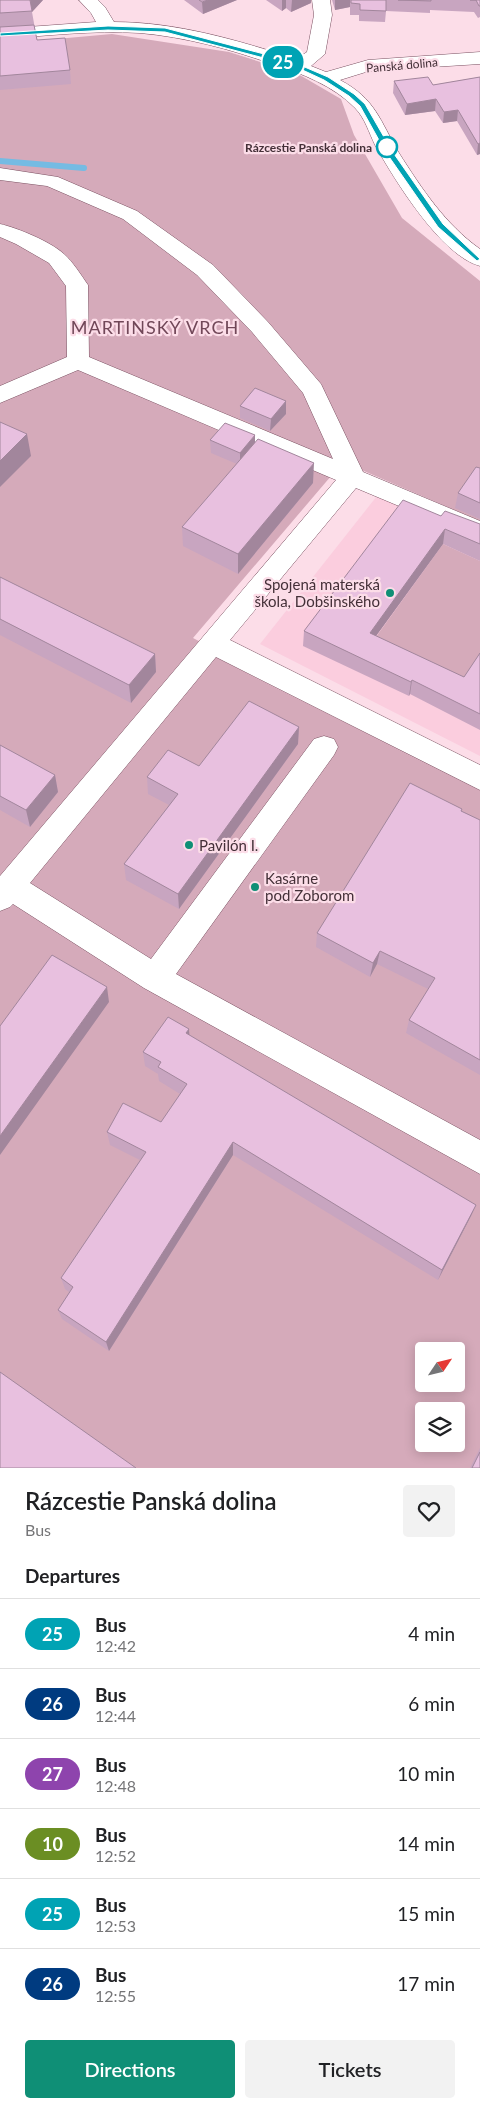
<!DOCTYPE html>
<meta charset="utf-8">
<style>
body{margin:0;font-family:Lato,sans-serif;background:#f2f2f2;color:#202124;height:100vh;display:flex;flex-direction:column;font-size:19px;white-space:nowrap}
*{box-sizing:border-box;margin:0}
p{font-size:16px;color:#757577}
.icon{flex:none;width:28px;height:28px;fill:none;stroke:currentColor;stroke-width:2;stroke-linecap:round;stroke-linejoin:round}
.map{position:relative;height:1468px;overflow:hidden}
.side{display:flex;flex-direction:column;background:#fff;flex:1}
.side>*{flex:none}
.badge{padding:0 10px;border-radius:16px;font-size:18px;line-height:32px}
.needle{width:32px;rotate:55deg}
.controls{position:absolute;left:415px;top:1342px;display:grid;gap:10px}
.controls a{display:grid;place-items:center;width:50px;height:50px;border-radius:5px;background:#fff;box-shadow:0 2px 12px #0003;font-size:25px}
.map>.badge{position:absolute;translate:-50% -50%;box-shadow:0 0 0 2px #fff}
h2{padding:0 25px;font-size:19px;line-height:45px}
.round{display:grid;place-items:center;flex:none;width:52px;height:52px;border-radius:5px;background:#f2f2f2}
.overview{display:flex;align-items:center;justify-content:space-between;height:85px;padding:0 25px}
h1{font-size:24px;font-weight:600;line-height:38px}
.button{display:flex;gap:10px;margin-top:auto;padding:10px 25px}
.button a{flex:1;height:58px;border-radius:5px;background:#0f8f76;color:#fff;font-size:20px;font-weight:600;line-height:58px;text-align:center}
.button a+a{background:#f2f2f2;color:#202124}
ul{padding:0;list-style:none}
li{display:flex;align-items:center;gap:15px;height:70px;padding:0 25px;border-top:1px solid #e0e0e0}
li div{flex:1}
li b{display:block;font-size:19px}
li em{font-style:normal}
li .badge{min-width:55px;font-weight:700;text-align:center}
.map>svg:first-child{display:block}
.built{fill:#fbcdde}
.green{fill:#d5aaba;fill-rule:evenodd}
.lines{fill:none;stroke-linecap:round;stroke-linejoin:round}
.stream{stroke:#75bbe3;stroke-width:6}
.minor-casing{stroke:#7a5061;stroke-width:1}
.minor{fill:#fff;fill-rule:evenodd}
.wall{fill:#c8a5c0}
.shaded-wall{fill:#a2869c}
.building{fill:#e8c0df;stroke:#a2869c}
.line{fill:#00a3b4;stroke:#fff}
.stop-dot{fill:#fff;stroke:#00a3b4;stroke-width:2.5}
.poi-dot{fill:#0f8f76;stroke:#fcdde8;stroke-width:2}
.labels{text-anchor:middle;dominant-baseline:central;stroke-width:4.5;stroke-linejoin:round;paint-order:stroke}
.far-street-label{font-size:12px;fill:#443038;stroke:#fcdde8}
.far-stop-label{font-size:12px;font-weight:bold;fill:#443038;stroke:#fcdde8;text-anchor:end}
.poi-label{font-size:15px;fill:#443038;stroke:#fcdde8;text-anchor:start}
.quarter-label{font-size:18px;letter-spacing:1px;fill:#714758;stroke:#fcdde8}
</style>
<div class="map">
<svg width="480" height="1468" viewBox="0 0 480 1468">
<rect width="100%" height="100%" fill="#fcdde8"/>
<path class="built" d="M 377,496 L 480,541 L 480,756 L 260,644 Z"/>
<path class="green" d="M 112,34 L 229,52 L 298,74 L 341,99 L 354,135 L 402,218 L 480,281 L 480,521 L 343,462 L 193,638 L 480,787 L 480,1468 L 0,1468 L 0,44 ZM 424,1351 L 456,1351 L 456,1384 L 424,1384 ZM 424,1411 L 456,1411 L 456,1444 L 424,1444 Z
M 443,544 L 480,561 L 480,663 L 453,703 L 360,659 Z"/>
<g class="lines">
<path class="stream" d="M 0,161 L 84,168"/>
<defs>
<path id="minor" d="M 79,0 L 98,0 L 105,7 L 114,22 C 176,22 237,40 296,59 L 307,52 L 314,15 L 312,0 L 330,0 L 332,15 L 325,54 L 311,66 L 326,72 L 368,60 L 480,52 L 480,64 L 369,71 L 340,80 C 376,99 380,121 399,153 C 422,189 445,224 480,249 L 480,266 C 441,256 394,179 375,145 C 369,133 365,118 355,108 C 334,86 301,73 272,64 C 230,49 185,37 140,33 C 93,30 46,36 0,39 L 0,29 L 96,22 L 91,13 Z
M 0,168 L 58,177 L 137,211 L 213,265 L 268,322 L 321,384 L 363,472 L 480,521 L 480,540 L 356,488 L 230,640 L 480,765 L 480,790 L 216,657 L 30,883 L 151,959 L 314,739 L 324,736 L 334,739 L 338,747 L 334,755 L 176,974 L 480,1140 L 480,1174 L 144,988 L 13,904 L 10,907 L 0,911 L 0,876 L 336,480 L 78,370 L 0,403 L 0,386 L 67,357 L 66,286 L 49,263 L 16,244 L 0,237 L 0,224 C 18,228 51,242 64,254 C 73,262 81,275 88,285 L 89,357 L 333,459 L 303,393 L 252,332 L 197,275 L 123,219 L 47,186 L 0,180 Z"/>
</defs>
<use href="#minor" class="minor-casing"/>
<use href="#minor" class="minor"/>
</g>
<path class="wall" d="M 0,0 L 43,0 L 32,12 L 37,40 L 70,70 L 71,84 L 0,90 Z
M 184,0 L 237,0 L 203,14 Z
M 266,0 L 311,0 L 311,3 L 291,12 L 286,8 L 282,11 Z
M 332,0 L 480,0 L 480,17 L 478,18 L 474,12 L 430,10 L 430,13 L 386,11 L 385,22 L 359,21 L 359,15 L 350,15 L 350,7 L 335,10 Z
M 480,77 L 480,154 L 477,155 L 457,121 L 443,123 L 435,111 L 405,115 L 393,93 L 394,81 L 433,85 Z
M 286,401 L 286,414 L 270,431 L 240,418 L 240,406 Z
M 210,440 L 255,442 L 313,483 L 238,574 L 183,546 L 182,527 L 237,464 L 211,453 Z
M 480,468 L 480,519 L 455,508 L 458,493 Z
M 441,516 L 480,524 L 480,561 L 443,544 L 376,636 L 464,677 L 480,653 L 480,730 L 410,694 L 409,696 L 303,646 L 304,631 Z
M 0,577 L 155,654 L 156,672 L 131,703 L 0,635 Z
M 299,727 L 298,744 L 179,909 L 126,880 L 124,864 L 169,805 L 148,794 L 147,777 L 199,766 Z
M 0,745 L 55,775 L 58,792 L 30,827 L 0,810 Z
M 462,809 L 462,811 L 480,820 L 480,1075 L 406,1033 L 409,1020 L 428,989 L 377,964 L 370,977 L 316,947 L 317,933 Z
M 189,1029 L 189,1035 L 476,1205 L 471,1216 L 438,1280 L 233,1155 L 109,1351 L 62,1319 L 58,1310 L 69,1292 L 65,1289 L 61,1278 L 140,1160 L 110,1145 L 107,1132 L 161,1122 L 180,1094 L 159,1081 L 158,1074 L 145,1066 L 143,1052 Z
M 480,1448 L 480,1468 L 470,1468 Z"/>
<path class="shaded-wall" d="M 30,0 L 43,0 L 32,12 Z
M 208,0 L 237,0 L 203,14 L 202,2 Z
M 282,0 L 286,0 L 286,8 L 282,11 Z
M 292,0 L 311,0 L 311,3 L 291,12 Z
M 335,0 L 350,0 L 350,7 L 335,10 Z
M 436,99 L 435,111 L 405,115 L 407,104 Z
M 458,110 L 457,121 L 443,123 L 444,112 Z
M 480,143 L 480,154 L 477,155 L 478,144 Z
M 286,401 L 286,414 L 270,431 L 271,419 Z
M 27,434 L 31,456 L 0,487 L 0,461 Z
M 255,435 L 255,448 L 240,465 L 240,453 Z
M 314,463 L 313,483 L 238,574 L 238,554 Z
M 445,529 L 443,544 L 368,647 L 370,633 Z
M 155,654 L 156,672 L 131,703 L 129,685 Z
M 412,680 L 410,694 L 409,696 L 411,682 Z
M 299,727 L 298,744 L 179,909 L 178,894 Z
M 55,775 L 58,792 L 30,827 L 26,810 Z
M 380,951 L 377,964 L 370,977 L 373,963 Z
M 107,987 L 109,1002 L 0,1155 L 0,1136 Z
M 189,1029 L 190,1044 L 186,1033 Z
M 233,1142 L 233,1155 L 109,1351 L 106,1342 Z
M 476,1205 L 471,1216 L 438,1280 L 442,1270 Z"/>
<path class="building" d="M 0,0 L 30,0 L 32,11 L 0,13 Z
M 199,0 L 208,0 L 202,2 Z
M 351,0 L 386,0 L 386,11 L 360,10 L 360,4 L 351,3 Z
M 398,0 L 431,0 L 431,1 Z
M 470,0 L 480,0 L 480,6 L 479,6 L 476,0 Z
M 34,25 L 37,40 L 65,38 L 70,70 L 0,76 L 0,27 Z
M 428,77 L 433,85 L 480,77 L 480,143 L 478,144 L 458,110 L 444,112 L 436,99 L 407,104 L 394,81 Z
M 255,388 L 286,401 L 271,419 L 240,406 Z
M 0,422 L 27,434 L 0,461 Z
M 225,423 L 255,435 L 240,453 L 210,440 Z
M 258,439 L 314,463 L 238,554 L 182,527 Z
M 476,467 L 480,468 L 480,503 L 458,493 Z
M 403,500 L 441,516 L 445,511 L 480,524 L 480,544 L 445,529 L 370,633 L 464,677 L 480,653 L 480,714 L 412,680 L 411,682 L 304,631 Z
M 0,577 L 155,654 L 129,685 L 0,619 Z
M 249,701 L 299,727 L 178,894 L 124,864 L 178,794 L 147,777 L 168,750 L 199,766 Z
M 0,745 L 55,775 L 26,810 L 0,796 Z
M 410,783 L 462,809 L 461,811 L 480,820 L 480,1060 L 409,1020 L 435,978 L 380,951 L 373,963 L 317,933 Z
M 52,955 L 107,987 L 0,1136 L 0,1026 Z
M 168,1017 L 189,1029 L 186,1033 L 476,1205 L 442,1270 L 233,1142 L 106,1342 L 58,1310 L 73,1287 L 61,1278 L 146,1152 L 107,1132 L 123,1103 L 161,1122 L 187,1084 L 158,1067 L 161,1062 L 143,1052 Z
M 0,1372 L 136,1468 L 0,1468 Z
M 480,1452 L 480,1468 L 472,1468 Z"/>
<path class="line" d="M 108,26 L 165,28 L 264,54 L 300,65 L 328,77 L 354,94 L 365,104 L 392,151 L 443,224 L 480,259 L 477,261 L 438,227 L 385,151 L 360,106 L 349,96 L 324,80 L 296,67 L 260,57 L 165,32 L 108,30 L 0,36 L 0,33 Z"/>
<circle class="stop-dot" cx="387" cy="147" r="10"/>
<g class="poi-dot">
<circle cx="390" cy="593" r="5"/>
<circle cx="189" cy="845" r="5"/>
<circle cx="255" cy="887" r="5"/>
</g>
<g class="labels">
<g class="far-street-label">
<text transform="translate(402 65) rotate(-5)">Panská dolina</text>
</g>
<g class="far-stop-label">
<text x="372" y="147">Rázcestie Panská dolina</text>
</g>
<g class="poi-label">
<text x="380" y="584" text-anchor="end">Spojená materská<tspan x="380" dy="17">škola, Dobšinského</tspan></text>
<text x="199" y="845">Pavilón I.</text>
<text x="265" y="878">Kasárne<tspan x="265" dy="17">pod Zoborom</tspan></text>
</g>
<g class="quarter-label">
<text x="155" y="327">MARTINSKÝ VRCH</text>
</g>
</g>
</svg>
<div class="controls">
<a><svg class="needle" viewBox="-14 -14 28 28"><path d="M0-13l5 13h-10z" fill="#e53935"/><path d="M0 13l5-13h-10z" fill="#757577"/></svg></a>
<a><svg class="icon" aria-label="layers" viewBox="0 0 24 24"><path d="M12 4l9 5-9 5-9-5zM3 14l9 5 9-5"/></svg></a>
</div>
<b class="badge" style="left:283px;top:62px;background:#00a3b4;color:#fff">25</b>
</div>
<section class="side">
<div class="overview"><div><h1>Rázcestie Panská dolina</h1><p>Bus</p></div><a class="round"><svg class="icon" aria-label="heart" viewBox="0 0 24 24"><path d="M12 20l-8-8c-3-5 5-10 8-4 3-6 11-1 8 4z"/></svg></a></div>
<h2>Departures</h2>
<ul>
<li><span class="badge" style="background:#00a3b4;color:#fff">25</span><div><b>Bus</b><p>12:42</p></div><em>4 min</em></li>
<li><span class="badge" style="background:#003b80;color:#fff">26</span><div><b>Bus</b><p>12:44</p></div><em>6 min</em></li>
<li><span class="badge" style="background:#8e44ad;color:#fff">27</span><div><b>Bus</b><p>12:48</p></div><em>10 min</em></li>
<li><span class="badge" style="background:#6b8e23;color:#fff">10</span><div><b>Bus</b><p>12:52</p></div><em>14 min</em></li>
<li><span class="badge" style="background:#00a3b4;color:#fff">25</span><div><b>Bus</b><p>12:53</p></div><em>15 min</em></li>
<li><span class="badge" style="background:#003b80;color:#fff">26</span><div><b>Bus</b><p>12:55</p></div><em>17 min</em></li>
</ul>
<div class="button"><a>Directions</a><a>Tickets</a></div>
</section>
